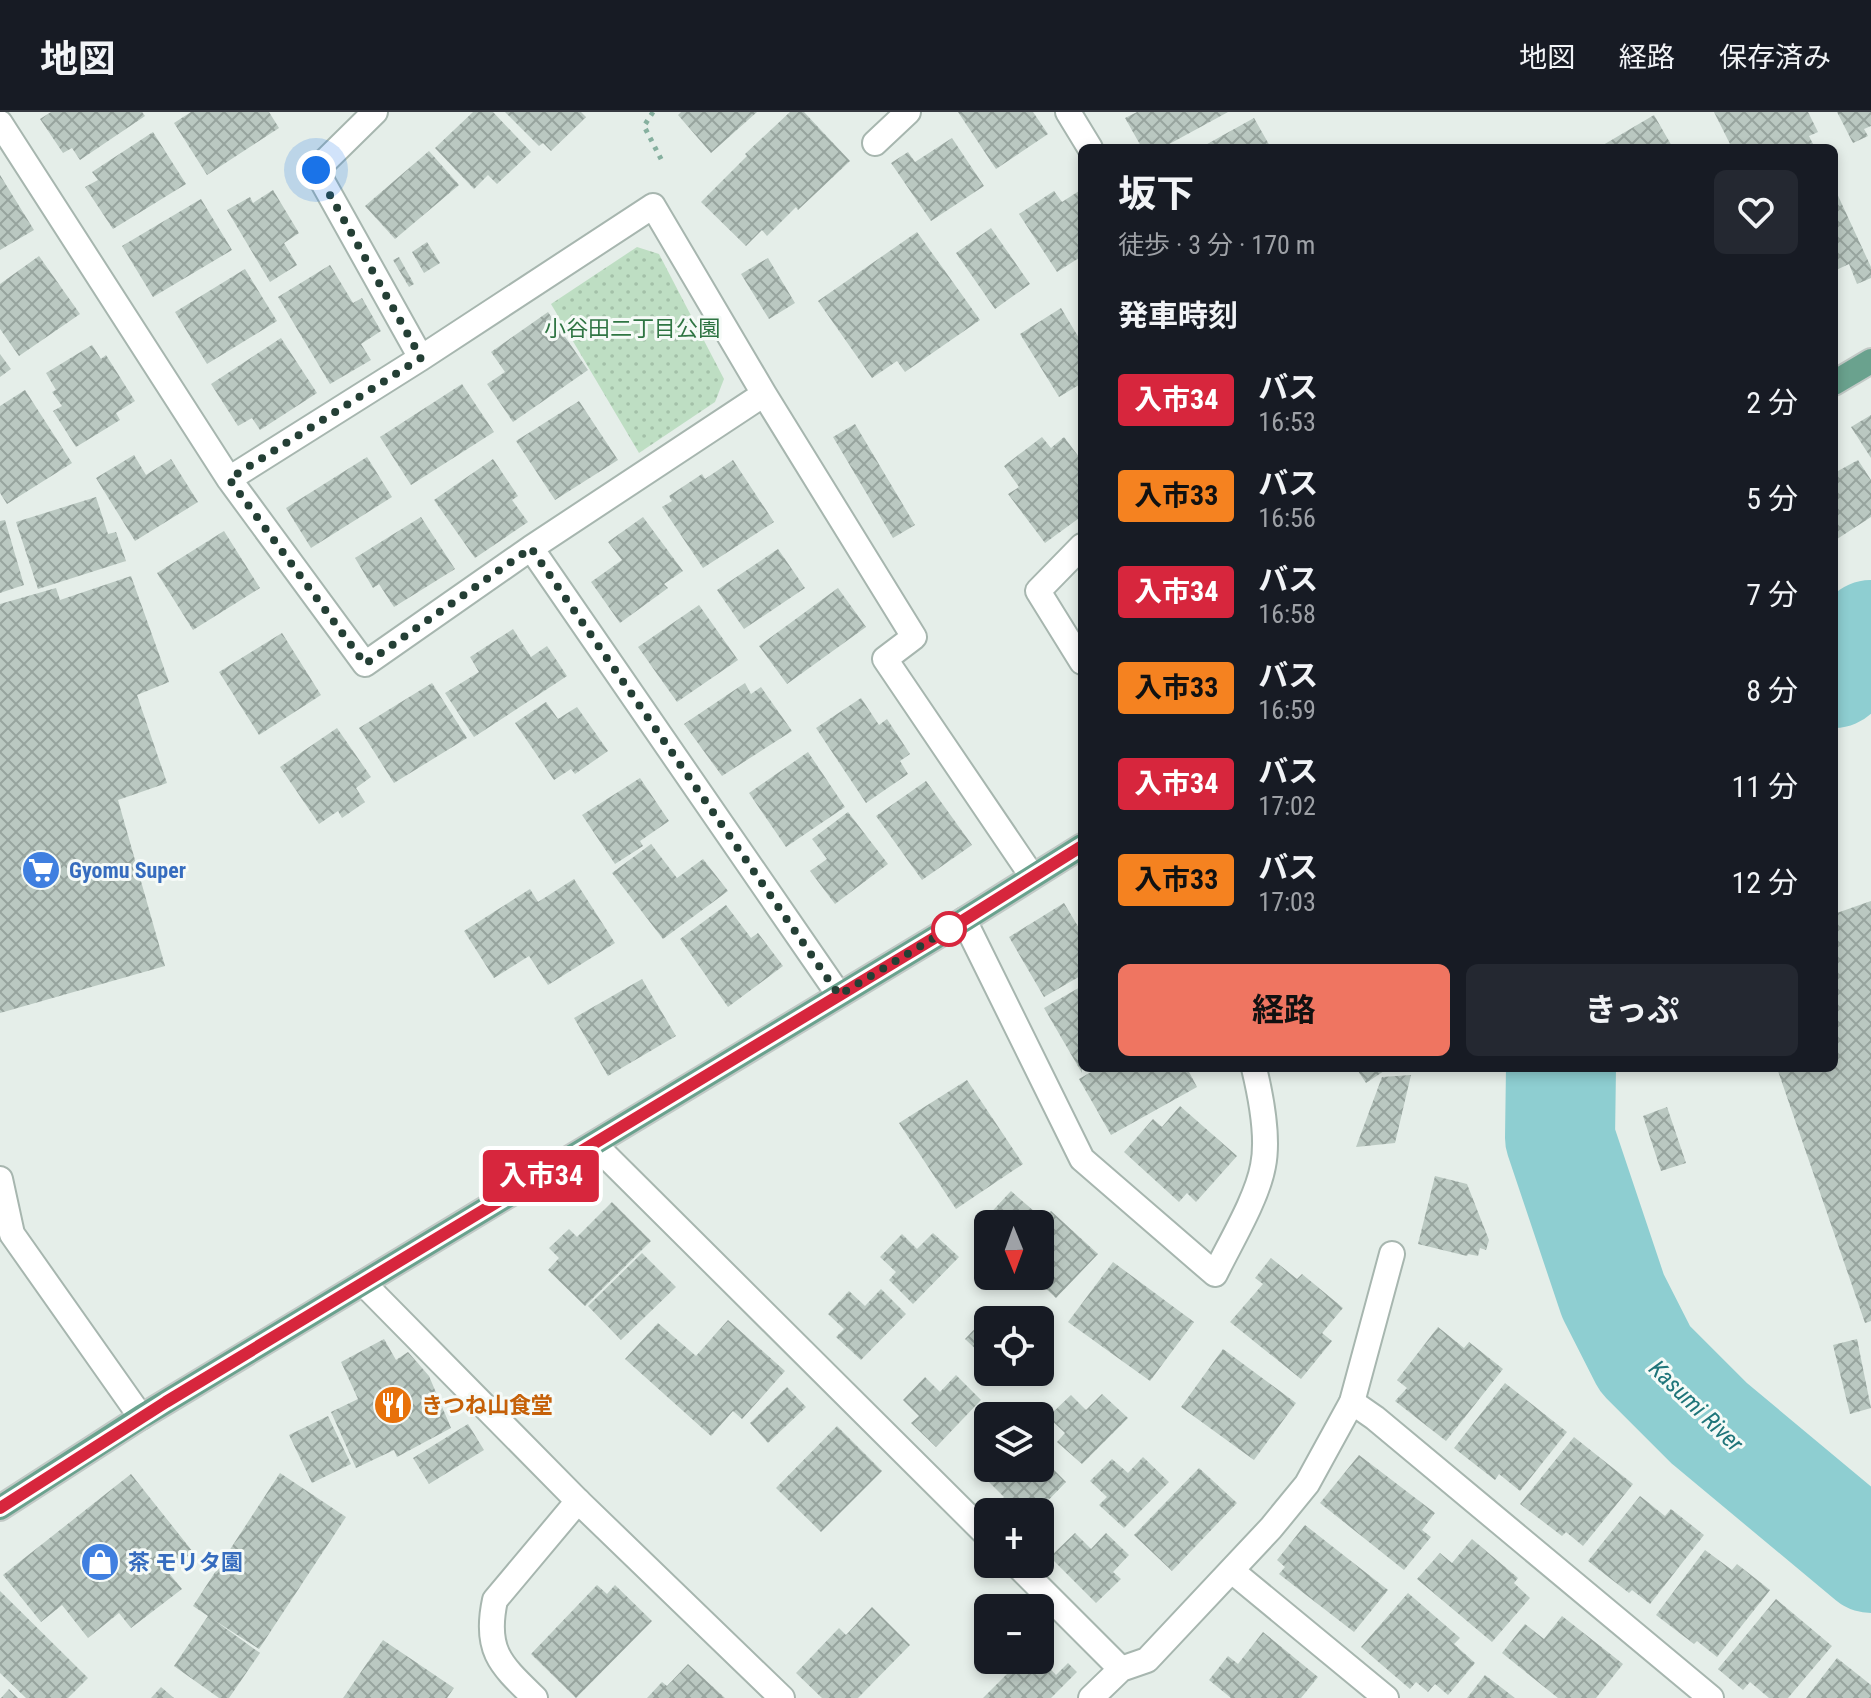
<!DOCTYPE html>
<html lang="ja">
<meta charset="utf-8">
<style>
body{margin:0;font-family:"Roboto Condensed","Noto Sans JP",sans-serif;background:#242831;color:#f1f3f6;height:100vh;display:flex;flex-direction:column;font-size:30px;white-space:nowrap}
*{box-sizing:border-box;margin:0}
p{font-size:26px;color:#9ea1a6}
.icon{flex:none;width:44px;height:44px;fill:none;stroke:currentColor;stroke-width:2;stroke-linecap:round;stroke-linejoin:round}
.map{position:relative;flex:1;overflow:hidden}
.sheet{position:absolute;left:1078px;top:32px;width:760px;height:928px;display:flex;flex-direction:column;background:#171b24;border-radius:12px;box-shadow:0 4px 12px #0003}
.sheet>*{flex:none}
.badge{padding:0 16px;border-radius:6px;font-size:28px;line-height:52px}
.needle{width:52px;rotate:179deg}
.controls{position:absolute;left:974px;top:1098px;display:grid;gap:16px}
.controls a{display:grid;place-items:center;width:80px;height:80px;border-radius:12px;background:#171b24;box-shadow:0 4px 12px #0003;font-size:40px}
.you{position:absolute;width:40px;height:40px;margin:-20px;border:6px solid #fff;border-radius:50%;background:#1a73e8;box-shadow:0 0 0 12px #1a73e833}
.map>.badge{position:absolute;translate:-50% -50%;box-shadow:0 0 0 4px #fff}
h2{padding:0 40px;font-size:30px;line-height:72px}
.round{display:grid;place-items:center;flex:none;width:84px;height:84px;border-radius:12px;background:#242831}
.summary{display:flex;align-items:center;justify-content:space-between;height:136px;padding:0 40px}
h1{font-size:38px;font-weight:700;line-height:60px}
.action{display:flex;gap:16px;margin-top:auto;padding:16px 40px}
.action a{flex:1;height:92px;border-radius:12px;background:#ef7561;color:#111;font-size:32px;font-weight:700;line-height:92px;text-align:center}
.action a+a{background:#242831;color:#f1f3f6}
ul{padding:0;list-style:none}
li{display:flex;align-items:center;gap:24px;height:96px;padding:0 40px}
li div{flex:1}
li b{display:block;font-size:30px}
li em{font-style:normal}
li .badge{min-width:88px;font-weight:700;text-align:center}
header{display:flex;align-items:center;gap:48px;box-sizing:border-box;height:112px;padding:0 40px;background:#171b24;border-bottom:2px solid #363941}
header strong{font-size:38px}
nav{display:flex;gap:44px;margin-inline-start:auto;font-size:28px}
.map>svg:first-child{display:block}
.grass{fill:url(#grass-dots)}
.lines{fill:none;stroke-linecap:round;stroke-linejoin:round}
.river{stroke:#8eced1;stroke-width:110}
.building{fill:url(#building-cross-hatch)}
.lane-casing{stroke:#a7b6af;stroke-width:28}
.street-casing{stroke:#a7b6af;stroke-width:28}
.primary-casing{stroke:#c2c9c6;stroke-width:28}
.path{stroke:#86b09f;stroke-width:5;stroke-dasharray:4 6;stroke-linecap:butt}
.lane{stroke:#fff;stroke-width:24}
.street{stroke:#fff;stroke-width:24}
.primary{stroke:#6aa28e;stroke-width:24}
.line-casing{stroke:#fff;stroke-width:18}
.line{stroke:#d7263d;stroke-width:12}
.walk{stroke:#243f35;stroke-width:8;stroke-dasharray:0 14.4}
.stop-dot{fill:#fff;stroke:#d7263d;stroke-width:4}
.labels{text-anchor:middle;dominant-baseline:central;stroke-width:6;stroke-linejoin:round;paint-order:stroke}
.park-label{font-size:22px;fill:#2f7543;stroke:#f5faf7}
.shop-label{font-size:22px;font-weight:bold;fill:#366cbe;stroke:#f5faf7;text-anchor:start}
.food-label{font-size:22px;font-weight:bold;fill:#c56008;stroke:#f5faf7;text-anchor:start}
.water-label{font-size:24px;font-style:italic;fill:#1f757a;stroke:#f5faf7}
</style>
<header>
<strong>地図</strong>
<nav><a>地図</a><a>経路</a><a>保存済み</a></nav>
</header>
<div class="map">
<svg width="1871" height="1586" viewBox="0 0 1871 1586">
<defs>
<pattern id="grass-dots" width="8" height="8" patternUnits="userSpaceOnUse" patternTransform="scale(2)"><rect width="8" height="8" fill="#bedec3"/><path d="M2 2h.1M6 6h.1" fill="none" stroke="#a3c0a8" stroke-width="1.8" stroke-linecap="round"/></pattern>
<pattern id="building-cross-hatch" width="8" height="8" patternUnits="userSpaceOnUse" patternTransform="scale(2)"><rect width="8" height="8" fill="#bac8c1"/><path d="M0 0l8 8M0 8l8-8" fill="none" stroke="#97a49e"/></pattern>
</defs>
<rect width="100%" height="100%" fill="#e5eee9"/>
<path class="grass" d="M 637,135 L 659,142 L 724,267 L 715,290 L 639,341 L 551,192 Z"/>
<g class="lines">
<path class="river" d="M 1834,561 L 1871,523
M 1561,956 L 1560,1026 L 1613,1184 L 1645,1247 L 1709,1311 L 1871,1446"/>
</g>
<path class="building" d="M 51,0 L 142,0 L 145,4 L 80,48 L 72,36 L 63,41 L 40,7 Z
M 191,0 L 269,0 L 279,16 L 207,63 L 174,11 Z
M 473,0 L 493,0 L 531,40 L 497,72 L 488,63 L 474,77 L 435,36 Z
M 505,0 L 581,0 L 586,5 L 551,39 L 543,31 L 539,34 Z
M 681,0 L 757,0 L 711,41 L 678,3 Z
M 790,0 L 804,0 L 850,49 L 798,98 L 796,95 L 767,124 L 762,118 L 746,134 L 701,90 L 747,44 L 745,42 Z
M 958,0 L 1033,0 L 1048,22 L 996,57 Z
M 1137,0 L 1228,0 L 1162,36 L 1142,36 L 1125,6 Z
M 1714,0 L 1808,0 L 1818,20 L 1809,24 L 1815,36 L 1732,36 Z
M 1837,0 L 1871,0 L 1871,14 L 1864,17 L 1868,24 L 1853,31 Z
M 1654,3 L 1673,36 L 1598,36 Z
M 1254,6 L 1271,36 L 1200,36 Z
M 153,20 L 186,72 L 113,117 L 85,75 L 98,68 L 92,60 Z
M 952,26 L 984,74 L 931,109 L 891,51 L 908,40 L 915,50 Z
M 429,39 L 459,73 L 395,127 L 365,94 Z
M 0,63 L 34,118 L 0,138 Z
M 1834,75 L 1871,155 L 1871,166 L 1857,172 L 1849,152 L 1834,159 Z
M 1082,77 L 1082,144 L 1057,160 L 1019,102 L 1054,79 L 1062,90 Z
M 273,78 L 299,121 L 284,131 L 297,153 L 270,170 L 227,98 L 250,85 L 253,91 Z
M 201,87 L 232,138 L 153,185 L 122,134 Z
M 991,116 L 1030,172 L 995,197 L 956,141 Z
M 917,120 L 980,208 L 905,260 L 897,249 L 872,266 L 818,189 Z
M 427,130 L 440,151 L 424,161 L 412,140 Z
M 39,144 L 80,202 L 19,244 L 0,217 L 0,172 Z
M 399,145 L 414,172 L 409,175 L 393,148 Z
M 768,146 L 795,191 L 769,207 L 741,162 Z
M 330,153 L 353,191 L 362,186 L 381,219 L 361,232 L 371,248 L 330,272 L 278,185 Z
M 245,157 L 277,209 L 207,252 L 175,200 Z
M 1061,196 L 1082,231 L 1082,271 L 1059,285 L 1020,222 Z
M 548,200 L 588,258 L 513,310 L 487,272 L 505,260 L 491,240 Z
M 281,226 L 317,281 L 260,318 L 252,306 L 238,314 L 211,272 Z
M 92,233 L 101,247 L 106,243 L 135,289 L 116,301 L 120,308 L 76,335 L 53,299 L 62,294 L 52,280 L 56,278 L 46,261 Z
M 0,242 L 11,257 L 0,265 Z
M 462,272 L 494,320 L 411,373 L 380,325 Z
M 25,278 L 72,351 L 7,392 L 0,381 L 0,294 Z
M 579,289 L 618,348 L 555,388 L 516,329 Z
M 1871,303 L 1871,346 L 1851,315 Z
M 855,312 L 915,413 L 893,426 L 833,325 Z
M 1042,325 L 1051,336 L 1064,325 L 1082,349 L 1082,404 L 1045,431 L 1008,382 L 1019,375 L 1004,354 Z
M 134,343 L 146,363 L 171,347 L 198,390 L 135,429 L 96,366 Z
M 367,345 L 392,385 L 311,436 L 286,396 Z
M 493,347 L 518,384 L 512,388 L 528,410 L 475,446 L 434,388 Z
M 733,348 L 774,410 L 703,456 L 662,395 L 672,389 L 669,384 L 702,362 L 705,367 Z
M 1858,348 L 1871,368 L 1871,405 L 1834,429 L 1834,353 L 1838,359 Z
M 96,385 L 108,422 L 116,420 L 126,449 L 38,477 L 16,410 Z
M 421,405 L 455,457 L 394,495 L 379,472 L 373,476 L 355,446 Z
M 643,405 L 683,459 L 664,472 L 668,476 L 620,511 L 591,470 L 622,448 L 608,430 Z
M 5,408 L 24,473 L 0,481 L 0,409 Z
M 224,419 L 260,476 L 193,518 L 157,461 Z
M 778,437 L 805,476 L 744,517 L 717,478 Z
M 131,464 L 169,570 L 137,583 L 167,671 L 118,688 L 165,854 L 0,901 L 0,492 L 56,476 L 60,488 Z
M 838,476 L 866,515 L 787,572 L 759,534 Z
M 699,493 L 738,548 L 677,590 L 638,535 Z
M 513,517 L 531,545 L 547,534 L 567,564 L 474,625 L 445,581 L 479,560 L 470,545 Z
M 282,521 L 321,583 L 259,623 L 219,560 Z
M 432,571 L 467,626 L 394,671 L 359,616 Z
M 745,571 L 751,582 L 761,575 L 792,619 L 722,664 L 684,612 Z
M 861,586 L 879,613 L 887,607 L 910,642 L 900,649 L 908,662 L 866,691 L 816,616 Z
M 546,590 L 558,607 L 577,595 L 608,639 L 575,662 L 571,657 L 554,668 L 515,611 Z
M 337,616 L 371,665 L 356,676 L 365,690 L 342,706 L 338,699 L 319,712 L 280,655 Z
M 808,640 L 845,695 L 786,735 L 749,681 Z
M 640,666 L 669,709 L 640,729 L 643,734 L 615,752 L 582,703 Z
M 926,669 L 972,733 L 922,768 L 876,704 Z
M 848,700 L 888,752 L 835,792 L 810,759 L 827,747 L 812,727 Z
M 651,732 L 677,766 L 703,747 L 728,779 L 663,827 L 612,761 Z
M 574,767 L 615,831 L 548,873 L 529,844 L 494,866 L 464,819 L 530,777 L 538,790 Z
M 1871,789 L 1871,1209 L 1865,1211 L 1777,956 L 1834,956 L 1834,802 Z
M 1064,791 L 1082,821 L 1082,863 L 1044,885 L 1009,825 Z
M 726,793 L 751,826 L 758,821 L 783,854 L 728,895 L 680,827 Z
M 642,867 L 676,924 L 608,964 L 574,906 Z
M 1082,874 L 1082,961 L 1044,896 Z
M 1098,956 L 1187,956 L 1197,975 L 1111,1023 L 1079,967 Z
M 1356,956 L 1381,956 L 1384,959 L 1366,971 Z
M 1411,963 L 1395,1031 L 1356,1035 L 1382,965 Z
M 967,968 L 1023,1052 L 956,1097 L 899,1011 Z
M 1180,994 L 1237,1044 L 1196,1090 L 1187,1081 L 1179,1090 L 1124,1040 L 1153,1007 L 1162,1015 Z
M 1667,995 L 1686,1051 L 1661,1059 L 1643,1004 Z
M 1435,1064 L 1467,1072 L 1489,1128 L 1486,1138 L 1480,1136 L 1478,1144 L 1468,1142 L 1467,1144 L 1418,1132 Z
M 1011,1079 L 1043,1107 L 1051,1099 L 1098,1142 L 1056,1186 L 1032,1164 L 1040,1164 L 1040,1112 L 988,1112 L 984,1108 Z
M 612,1090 L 651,1129 L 585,1194 L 548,1158 L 559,1146 L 549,1136 L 569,1117 L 577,1125 Z
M 933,1121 L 959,1145 L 913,1192 L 889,1168 L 896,1160 L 880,1145 L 902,1122 L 917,1137 Z
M 642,1141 L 676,1175 L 621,1228 L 588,1194 Z
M 1271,1146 L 1297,1167 L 1302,1162 L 1343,1196 L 1322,1221 L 1332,1229 L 1301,1267 L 1230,1210 L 1263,1172 L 1255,1166 Z
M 1113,1150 L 1194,1210 L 1150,1269 L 1068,1210 Z
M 881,1177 L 906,1202 L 861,1248 L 836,1225 L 844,1217 L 828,1202 L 849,1179 L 865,1194 Z
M 987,1204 L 991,1208 L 988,1208 L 988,1260 L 1012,1260 L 998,1274 L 974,1250 L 981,1242 L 965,1227 Z
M 728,1208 L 785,1259 L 742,1307 L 733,1299 L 711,1324 L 625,1247 L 658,1211 L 696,1244 Z
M 1438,1215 L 1464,1236 L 1469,1230 L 1503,1257 L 1446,1329 L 1395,1289 L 1407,1276 L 1397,1268 Z
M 384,1227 L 396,1248 L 408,1240 L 429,1264 L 451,1316 L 397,1345 L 394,1338 L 356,1356 L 331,1300 L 358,1287 L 341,1250 Z
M 1857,1227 L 1871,1296 L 1850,1302 L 1833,1233 Z
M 1223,1237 L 1296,1291 L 1254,1348 L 1181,1295 Z
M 956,1263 L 981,1288 L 936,1335 L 911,1311 L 919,1304 L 903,1288 L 925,1265 L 940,1280 Z
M 1505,1271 L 1567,1320 L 1520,1379 L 1499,1362 L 1495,1368 L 1454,1336 Z
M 787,1275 L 806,1295 L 768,1331 L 750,1311 Z
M 1102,1282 L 1128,1306 L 1082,1352 L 1057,1330 L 1065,1321 L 1048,1305 L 1071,1283 L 1086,1298 Z
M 328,1304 L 351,1352 L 312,1371 L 289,1323 Z
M 468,1312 L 484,1338 L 429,1372 L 413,1346 Z
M 837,1314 L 882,1359 L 821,1420 L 776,1376 Z
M 1574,1325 L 1633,1372 L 1583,1434 L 1566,1420 L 1562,1424 L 1520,1392 Z
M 1359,1343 L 1435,1401 L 1422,1418 L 1431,1425 L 1404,1458 L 1320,1391 Z
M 1040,1344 L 1066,1370 L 1037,1400 L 1004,1400 L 996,1393 L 1004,1385 L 988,1369 L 1000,1356 L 1019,1356 L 1025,1362 L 1030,1356 L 1040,1356 Z
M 1143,1345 L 1169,1370 L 1124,1416 L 1099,1393 L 1107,1385 L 1090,1369 L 1112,1347 L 1128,1361 Z
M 1199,1356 L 1237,1391 L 1172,1459 L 1134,1423 Z
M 280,1361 L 346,1405 L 259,1537 L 214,1508 L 260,1541 L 229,1586 L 219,1586 L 174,1554 L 208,1504 L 193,1494 Z
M 131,1362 L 193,1440 L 168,1460 L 182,1477 L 131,1516 L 119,1501 L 88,1526 L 62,1493 L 41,1510 L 3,1463 Z
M 1640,1384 L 1665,1404 L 1671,1397 L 1704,1423 L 1650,1492 L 1632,1478 L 1629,1481 L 1588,1449 Z
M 1305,1413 L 1388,1478 L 1354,1520 L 1279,1462 L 1285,1455 L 1277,1448 Z
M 1075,1421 L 1091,1437 L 1106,1421 L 1129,1443 L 1113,1460 L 1121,1467 L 1096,1491 L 1050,1445 Z
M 1472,1427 L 1518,1466 L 1514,1471 L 1530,1486 L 1492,1530 L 1417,1467 L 1440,1441 L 1452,1451 Z
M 1705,1438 L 1732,1458 L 1737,1452 L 1770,1478 L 1717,1545 L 1697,1529 L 1694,1532 L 1656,1503 Z
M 597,1473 L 607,1482 L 615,1473 L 652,1509 L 576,1586 L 531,1542 Z
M 0,1479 L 88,1566 L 68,1586 L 26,1586 L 0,1561 Z
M 1408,1481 L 1460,1526 L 1454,1532 L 1475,1551 L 1448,1583 L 1435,1572 L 1428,1580 L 1416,1570 L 1410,1577 L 1361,1535 Z
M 1776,1487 L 1832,1534 L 1788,1586 L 1769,1586 L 1750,1570 L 1743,1578 L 1718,1557 Z
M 872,1495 L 910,1533 L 858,1586 L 822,1586 L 796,1561 L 839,1516 L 846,1523 Z
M 1562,1504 L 1623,1552 L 1596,1586 L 1558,1586 L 1502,1541 L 1525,1512 L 1544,1527 Z
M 1263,1520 L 1318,1565 L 1301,1586 L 1231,1586 L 1209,1568 L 1228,1544 L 1238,1552 Z
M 383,1528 L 454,1576 L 447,1586 L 343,1586 Z
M 1837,1546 L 1871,1573 L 1871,1586 L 1806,1586 Z
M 1021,1548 L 1033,1560 L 1044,1550 L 1056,1563 L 1068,1551 L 1077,1560 L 1051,1586 L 983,1586 Z
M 688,1552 L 725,1586 L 647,1586 L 662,1570 L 667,1574 Z
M 1485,1563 L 1515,1586 L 1467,1586 Z
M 161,1575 L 174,1586 L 151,1586 Z
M 9,1577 L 18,1586 L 1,1586 Z"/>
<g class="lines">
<defs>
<path id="lane" d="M 1068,0 L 1090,36
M 875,31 L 908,0
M 1082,434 L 1038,479 L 1082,550
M 0,1067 L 12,1122 L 141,1305
M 1352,1290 L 1375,1306 L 1711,1586
M 1232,1459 L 1386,1586
M 535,1586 C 501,1553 484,1539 495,1488 L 578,1389"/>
<path id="street" d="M 375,0 L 316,58 L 421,246
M 0,11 L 229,367 L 365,552 L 531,436 L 839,883
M 229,367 L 421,246 L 653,94 L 764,282 L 914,525 L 885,547 L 1032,764
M 531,436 L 764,282
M 964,808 L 1082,1047 L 1215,1162 C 1230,1131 1257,1087 1263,1054 C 1269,1025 1261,985 1254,956
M 594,1032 L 988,1424
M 363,1171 L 578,1389 L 782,1586
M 1016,1452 L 1121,1557
M 1091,1586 L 1121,1557 L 1147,1548 L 1271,1416 L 1307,1372 L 1352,1290 L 1392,1142"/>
<path id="primary" d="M 1834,271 L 1871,249
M 0,1396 L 141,1305 L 964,808 L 1082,734"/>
</defs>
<use href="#lane" class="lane-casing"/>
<use href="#street" class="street-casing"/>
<use href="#primary" class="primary-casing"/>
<path class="path" d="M 653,0 L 644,14 L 662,49"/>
<use href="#lane" class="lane"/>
<use href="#street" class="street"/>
<use href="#primary" class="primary"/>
</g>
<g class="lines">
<defs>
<path id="line" d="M 0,1396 L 166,1290 L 964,808 L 1082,734"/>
</defs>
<use href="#line" class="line-casing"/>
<use href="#line" class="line"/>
<path class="walk" d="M 316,58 L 421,246 L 229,367 L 365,552 L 531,436 L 839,883 L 949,817"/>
</g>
<defs>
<symbol id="supermarket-disc" viewBox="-11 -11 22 22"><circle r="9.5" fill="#3f7fe0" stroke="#f5faf7"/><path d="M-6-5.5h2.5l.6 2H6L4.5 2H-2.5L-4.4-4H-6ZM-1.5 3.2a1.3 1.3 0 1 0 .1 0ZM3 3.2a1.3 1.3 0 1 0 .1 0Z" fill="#fff"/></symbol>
<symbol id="restaurant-disc" viewBox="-11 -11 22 22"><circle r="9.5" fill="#e8710a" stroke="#f5faf7"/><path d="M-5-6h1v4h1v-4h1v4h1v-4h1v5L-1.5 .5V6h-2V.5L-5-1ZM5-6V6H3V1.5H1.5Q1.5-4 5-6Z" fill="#fff"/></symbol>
<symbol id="shop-disc" viewBox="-11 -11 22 22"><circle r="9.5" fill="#3f7fe0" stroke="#f5faf7"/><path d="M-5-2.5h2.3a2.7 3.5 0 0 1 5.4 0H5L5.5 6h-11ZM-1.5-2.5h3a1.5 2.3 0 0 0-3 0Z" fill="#fff"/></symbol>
</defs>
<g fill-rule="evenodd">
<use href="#supermarket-disc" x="19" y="736" width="44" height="44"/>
<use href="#restaurant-disc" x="371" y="1271" width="44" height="44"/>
<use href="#shop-disc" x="78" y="1428" width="44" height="44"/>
</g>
<circle class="stop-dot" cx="949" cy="817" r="16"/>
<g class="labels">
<g class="park-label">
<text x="632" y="216">小谷田二丁目公園</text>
</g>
<g class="shop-label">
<text x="69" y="758">Gyomu Super</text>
<text x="128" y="1450">茶 モリタ園</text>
</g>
<g class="food-label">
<text x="421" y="1293">きつね山食堂</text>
</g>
<g class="water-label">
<text transform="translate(1696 1294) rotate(44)">Kasumi River</text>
</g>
</g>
</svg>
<div class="controls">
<a><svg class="needle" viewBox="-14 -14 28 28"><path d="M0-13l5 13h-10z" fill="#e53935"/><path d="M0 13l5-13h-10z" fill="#9ea1a6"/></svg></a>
<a><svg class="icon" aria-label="locate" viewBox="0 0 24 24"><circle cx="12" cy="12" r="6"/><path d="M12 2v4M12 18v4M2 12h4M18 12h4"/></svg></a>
<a><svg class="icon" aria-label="layers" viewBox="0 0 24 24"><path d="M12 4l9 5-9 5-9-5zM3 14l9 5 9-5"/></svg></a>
<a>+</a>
<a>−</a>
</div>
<div class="you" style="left:316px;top:58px"></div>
<b class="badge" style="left:541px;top:1064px;background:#d7263d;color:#fff">入市34</b>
<section class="sheet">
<div class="summary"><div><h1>坂下</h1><p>徒歩 · 3 分 · 170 m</p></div><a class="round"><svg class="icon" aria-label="heart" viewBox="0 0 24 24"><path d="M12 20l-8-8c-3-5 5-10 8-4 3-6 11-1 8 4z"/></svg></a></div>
<h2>発車時刻</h2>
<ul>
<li><span class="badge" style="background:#d7263d;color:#fff">入市34</span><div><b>バス</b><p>16:53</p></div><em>2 分</em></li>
<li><span class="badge" style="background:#f58220;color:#111">入市33</span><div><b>バス</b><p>16:56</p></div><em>5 分</em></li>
<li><span class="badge" style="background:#d7263d;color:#fff">入市34</span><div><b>バス</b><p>16:58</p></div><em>7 分</em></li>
<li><span class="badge" style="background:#f58220;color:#111">入市33</span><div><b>バス</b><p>16:59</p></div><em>8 分</em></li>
<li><span class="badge" style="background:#d7263d;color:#fff">入市34</span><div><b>バス</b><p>17:02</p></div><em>11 分</em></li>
<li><span class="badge" style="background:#f58220;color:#111">入市33</span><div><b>バス</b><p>17:03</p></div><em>12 分</em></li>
</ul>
<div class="action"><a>経路</a><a>きっぷ</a></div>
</section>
</div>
